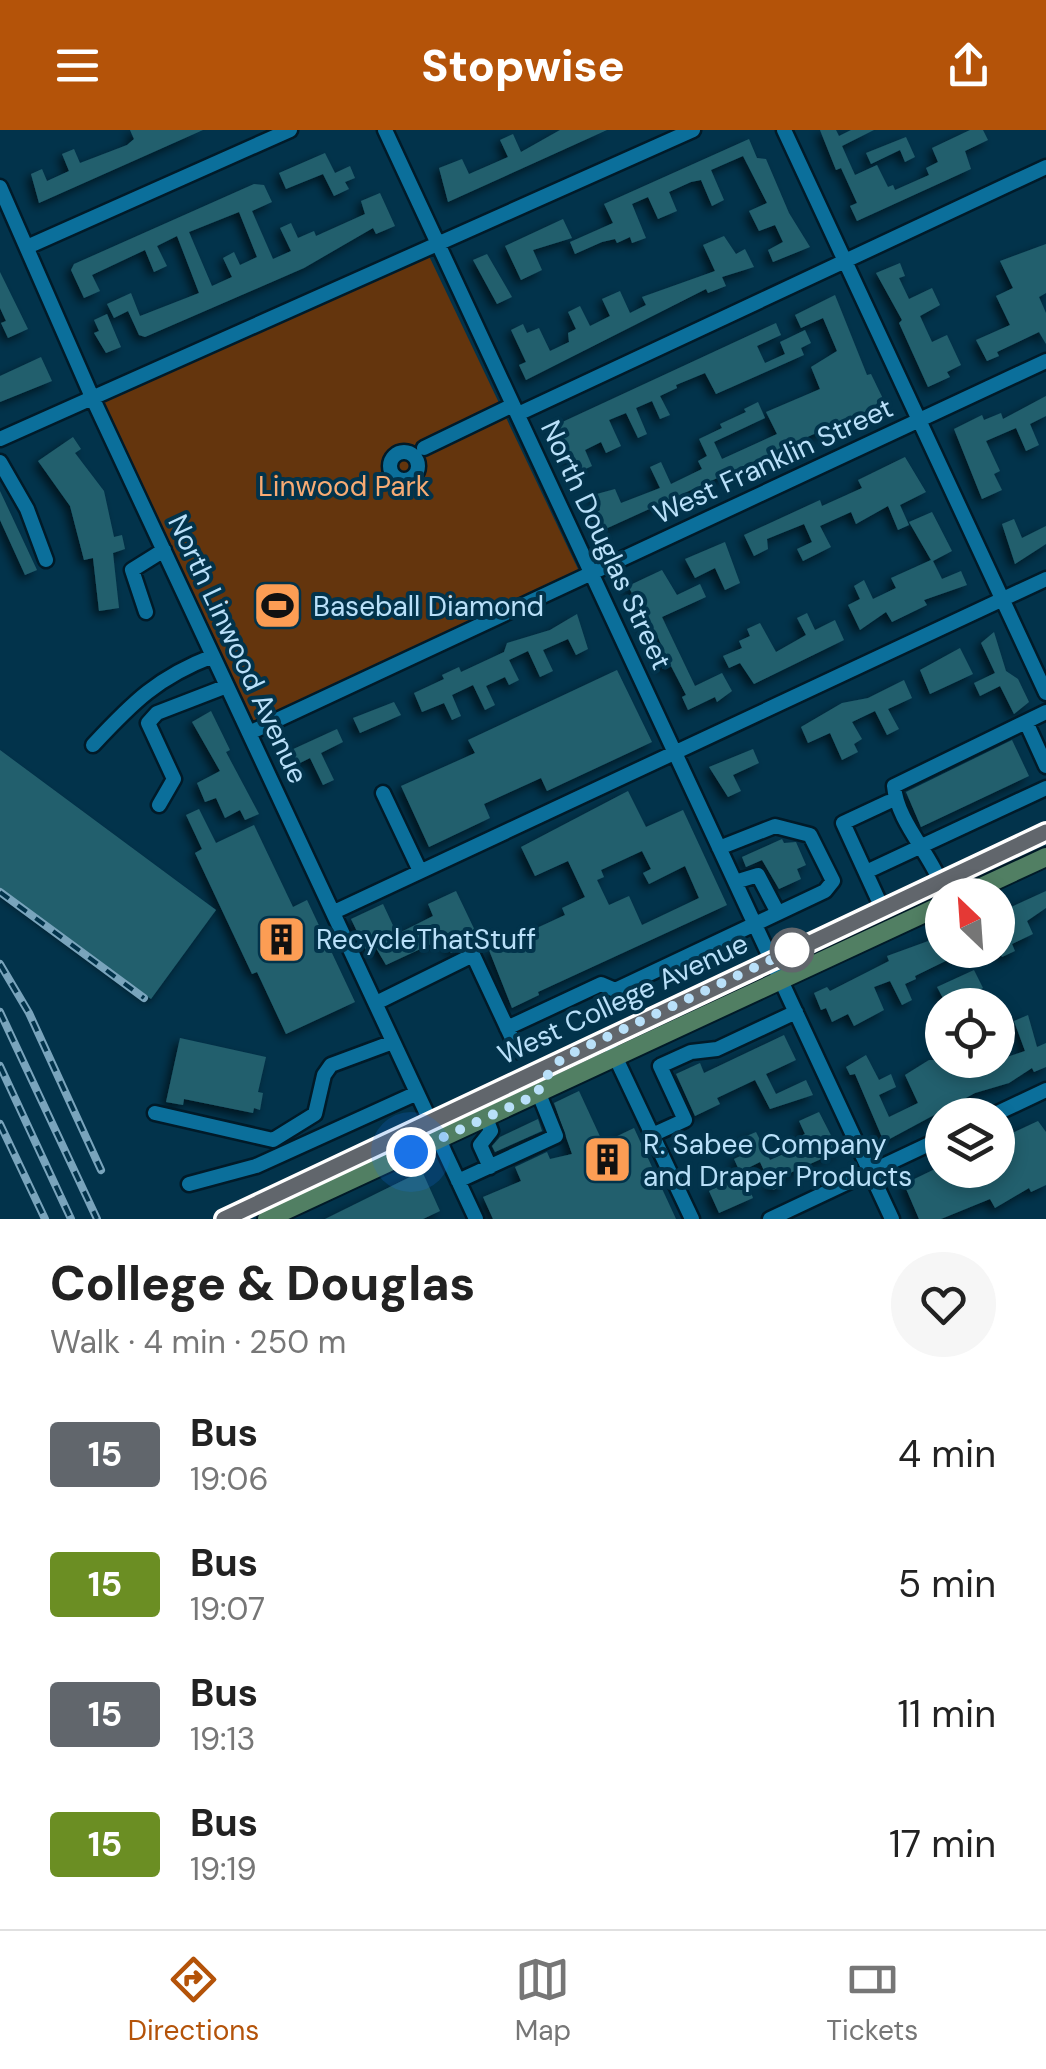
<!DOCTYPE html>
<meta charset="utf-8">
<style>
body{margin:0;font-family:"DM Sans",sans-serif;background:#f6f6f6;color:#222;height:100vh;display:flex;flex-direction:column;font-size:38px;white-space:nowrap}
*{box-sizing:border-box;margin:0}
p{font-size:32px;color:#767676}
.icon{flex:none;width:55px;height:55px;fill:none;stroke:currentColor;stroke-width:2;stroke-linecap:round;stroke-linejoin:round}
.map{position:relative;height:1089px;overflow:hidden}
.side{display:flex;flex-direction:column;background:#fff;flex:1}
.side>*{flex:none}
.badge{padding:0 20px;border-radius:8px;font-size:35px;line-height:65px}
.needle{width:65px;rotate:335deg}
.tools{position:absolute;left:925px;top:748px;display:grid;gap:20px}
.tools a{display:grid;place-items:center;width:90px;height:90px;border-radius:50%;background:#fff;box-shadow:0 5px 15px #0003;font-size:50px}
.you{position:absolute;width:50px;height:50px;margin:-25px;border:8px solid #fff;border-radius:50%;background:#1a73e8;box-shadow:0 0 0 15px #1a73e833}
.map>.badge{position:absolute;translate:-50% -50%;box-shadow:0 0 0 5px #fff}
.round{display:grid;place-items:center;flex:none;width:105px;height:105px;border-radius:52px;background:#f6f6f6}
.overview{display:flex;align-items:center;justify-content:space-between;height:170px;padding:0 50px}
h1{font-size:48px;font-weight:800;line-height:75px}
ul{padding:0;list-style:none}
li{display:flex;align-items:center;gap:30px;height:130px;padding:0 50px}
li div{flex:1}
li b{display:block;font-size:38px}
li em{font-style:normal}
li .badge{min-width:110px;font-weight:700;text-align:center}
header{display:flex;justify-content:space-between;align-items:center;height:130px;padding:0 50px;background:#b45309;color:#fff;font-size:45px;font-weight:800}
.tab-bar{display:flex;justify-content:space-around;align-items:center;height:140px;border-top:2px solid #e0e0e0;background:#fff;font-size:28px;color:#767676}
.tab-bar a{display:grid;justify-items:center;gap:5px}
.tab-bar .active{color:#b45309}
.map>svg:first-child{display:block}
.green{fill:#64350d}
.building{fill:#245f6d;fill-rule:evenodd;filter:url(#shadow)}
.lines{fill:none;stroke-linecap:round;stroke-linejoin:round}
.minor-casing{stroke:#011a28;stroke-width:19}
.major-casing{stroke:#011a28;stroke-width:22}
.minor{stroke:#0b6f9b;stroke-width:14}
.major{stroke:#517f63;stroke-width:18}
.rail-casing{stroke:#79a4bc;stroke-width:8}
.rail{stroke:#02334b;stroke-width:4;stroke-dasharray:11;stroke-linecap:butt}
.line-casing{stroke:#fff;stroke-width:22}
.line{stroke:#61666c;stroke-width:15}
.walk{stroke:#b9e0f9;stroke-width:10;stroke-dasharray:0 18}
.stop-dot{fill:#fff;stroke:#61666c;stroke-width:5}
.labels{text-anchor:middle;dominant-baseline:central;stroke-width:8;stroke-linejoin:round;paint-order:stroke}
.street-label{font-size:28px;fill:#b9e0f9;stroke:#02334b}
.park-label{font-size:28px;fill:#f7ab74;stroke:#02334b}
.poi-label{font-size:28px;fill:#b9e0f9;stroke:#02334b;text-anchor:start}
</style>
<header><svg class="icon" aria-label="menu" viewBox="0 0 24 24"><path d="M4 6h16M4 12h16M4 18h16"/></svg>Stopwise<svg class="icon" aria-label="share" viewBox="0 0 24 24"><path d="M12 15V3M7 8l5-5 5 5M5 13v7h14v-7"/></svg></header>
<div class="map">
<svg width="1046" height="1089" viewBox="0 0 1046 1089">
<defs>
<filter id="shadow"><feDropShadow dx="-4.5" dy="4.5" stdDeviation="5" flood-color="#0009"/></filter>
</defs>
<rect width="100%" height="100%" fill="#02334b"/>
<path class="green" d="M 429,126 L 579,441 L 251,593 L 102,271 Z"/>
<path class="building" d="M 130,0 L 203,0 L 39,73 L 31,44 L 42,39 L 47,51 L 69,41 L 62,24 L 74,19 L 80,33 L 127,15 L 134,9 Z
M 560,0 L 607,0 L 448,72 L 439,38 L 462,29 L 469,44 L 508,27 L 500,10 L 513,4 L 521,22 Z
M 820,0 L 836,0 L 839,6 L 851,0 L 874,0 L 842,16 L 855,45 L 877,35 L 888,57 L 893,55 L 895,60 L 929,45 L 926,38 L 938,32 L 932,18 L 970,0 L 983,0 L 988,10 L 965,21 L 971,39 L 857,91 L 850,76 L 857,73 L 841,38 L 836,40 Z
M 906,7 L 915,27 L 905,32 L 900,20 L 871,34 L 866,23 Z
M 749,9 L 757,28 L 766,29 L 789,83 L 810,117 L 773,132 L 768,120 L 783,112 L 775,95 L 759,101 L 749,81 L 767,73 L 743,26 L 711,40 L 724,70 L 712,76 L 701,50 L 691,52 L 669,62 L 677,81 L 658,89 L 648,67 L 632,74 L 646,108 L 632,113 L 630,107 L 617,113 L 615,109 L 602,112 L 575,124 L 570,112 L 613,93 L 604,74 Z
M 325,23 L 335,43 L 350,36 L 355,48 L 345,52 L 349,59 L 334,66 L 323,44 L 286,59 L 279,43 Z
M 254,54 L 264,55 L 272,72 L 252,81 L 273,129 L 291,121 L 280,98 L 291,93 L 298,108 L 314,101 L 316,106 L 365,84 L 361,71 L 380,63 L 395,96 L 376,104 L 373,98 L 304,138 L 145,207 L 139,205 L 128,181 L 114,188 L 107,174 L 131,163 L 140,186 L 199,163 L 177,106 L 157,116 L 167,136 L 154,142 L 145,120 L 92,145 L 100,161 L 84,168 L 71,140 L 74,134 ZM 239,82 L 257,127 L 240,135 L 234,122 L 223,128 L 232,147 L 212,156 L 189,102 Z
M 563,89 L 572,108 L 533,120 L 542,140 L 521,150 L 505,116 Z
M 724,106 L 736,124 L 745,119 L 754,137 L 722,147 L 726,156 L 708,163 L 706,159 L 526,250 L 519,235 L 526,232 L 511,200 L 523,194 L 527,203 L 539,198 L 550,221 L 569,212 L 568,203 L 576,199 L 568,182 L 580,176 L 590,196 L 610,186 L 602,169 L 620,161 L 630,183 L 646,175 L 642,167 L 715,141 L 703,115 Z
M 1046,114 L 1046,163 L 1039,167 L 1046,183 L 1046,214 L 1039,202 L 997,222 L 999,226 L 987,231 L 976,210 L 1010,195 L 996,166 L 1013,158 L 1000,131 Z
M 487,124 L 512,167 L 497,174 L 473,130 Z
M 900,133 L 905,146 L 899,148 L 909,169 L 932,158 L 940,175 L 920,186 L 932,212 L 947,205 L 961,235 L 947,242 L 950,247 L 928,257 L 899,193 L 902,190 L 876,143 Z
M 0,142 L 28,199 L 8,208 L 1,193 L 6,191 L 0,178 Z
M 835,165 L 867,245 L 871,244 L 887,277 L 814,304 L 601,401 L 593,384 L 600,380 L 593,365 L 615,359 L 621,373 L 660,358 L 650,337 L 661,332 L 671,354 L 702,339 L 698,331 L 707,326 L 699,309 L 722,298 L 720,294 L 746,282 L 744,279 L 758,272 L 765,288 L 714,312 L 722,329 L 777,304 L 766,282 L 820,259 L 811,237 L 837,221 L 823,188 L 801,198 L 795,185 Z
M 107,184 L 121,217 L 106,223 L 94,203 L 99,201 L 94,190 Z
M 776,193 L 781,205 L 757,216 L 765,233 L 785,224 L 780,212 L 805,200 L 811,213 L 801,218 L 804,225 L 716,264 L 705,243 L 676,255 L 677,258 L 660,266 L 670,285 L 660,289 L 652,271 L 636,278 L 647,304 L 638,308 L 626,283 L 609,290 L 621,316 L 606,323 L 601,312 L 585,320 L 592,336 L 579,342 L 554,299 L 558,294 Z
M 41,227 L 52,251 L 0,272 L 0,246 Z
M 1046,266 L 1046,286 L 1030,294 L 1039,315 L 1026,321 L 1016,298 L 986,311 L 1000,341 L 994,344 L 1002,360 L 982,369 L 954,299 L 982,285 L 984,290 L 1001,283 L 1003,289 Z
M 73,307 L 81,319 L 75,323 L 104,361 L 114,407 L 122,405 L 125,419 L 113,423 L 119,478 L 99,481 L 93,428 L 84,430 L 70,376 L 38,331 Z
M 905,327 L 926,362 L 900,375 L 909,395 L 898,400 L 888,376 L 856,394 L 851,382 L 820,396 L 831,417 L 803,431 L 797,419 L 812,412 L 804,394 L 767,409 L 768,419 L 754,426 L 744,405 L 820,370 L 822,376 L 862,358 L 858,350 Z
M 0,361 L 37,440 L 25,445 L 0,390 Z
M 932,382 L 952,421 L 933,431 L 942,449 L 961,441 L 967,455 L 924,470 L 927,475 L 892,492 L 886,482 L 860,500 L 848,475 L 860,469 L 854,456 L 864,450 L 873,469 L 896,458 L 891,448 L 931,430 L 909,392 Z
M 1014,389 L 1022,408 L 1046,396 L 1046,414 L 1015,434 L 1002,394 Z
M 725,412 L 740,453 L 725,460 L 715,438 L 695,448 L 685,429 Z
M 662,440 L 677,465 L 700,454 L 706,467 L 662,487 L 695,556 L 722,543 L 732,561 L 717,572 L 715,567 L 688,580 L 682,567 L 686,565 L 671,536 L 663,539 L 659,531 L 658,525 L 664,521 L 657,505 L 650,508 L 643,494 L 647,490 L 628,456 Z
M 807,483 L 815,500 L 835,490 L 844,510 L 754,554 L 740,533 L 729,538 L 723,526 L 742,518 L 739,511 L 750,506 L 747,499 L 760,493 L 776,522 L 806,505 L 797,488 Z
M 577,484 L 588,519 L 576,525 L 568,509 L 543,520 L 553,541 L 540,547 L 528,521 L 509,530 L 519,550 L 509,555 L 505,547 L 486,556 L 495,575 L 485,580 L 473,555 L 452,565 L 461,586 L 452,590 L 444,573 L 422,582 L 414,563 L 444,549 L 442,545 L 459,537 L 461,542 L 504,522 L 507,513 L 550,500 Z
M 994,502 L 1006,541 L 1018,549 L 1029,572 L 1014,584 L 1000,556 L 980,566 L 974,553 L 995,543 L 981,513 Z
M 960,518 L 973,544 L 930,564 L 920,540 Z
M 617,540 L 652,612 L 547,661 L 541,648 L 484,674 L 490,688 L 429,717 L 401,656 L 475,623 L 468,610 Z
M 904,550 L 912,568 L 888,579 L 899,599 L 887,605 L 875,581 L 852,592 L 862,609 L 854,614 L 858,622 L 842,630 L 830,603 L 808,613 L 801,597 L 842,573 L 868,568 Z
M 394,572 L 401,585 L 360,603 L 353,588 Z
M 211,581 L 230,620 L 226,622 L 259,684 L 245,690 L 240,680 L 225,688 L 216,668 L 205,672 L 197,653 L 220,641 L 192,592 Z
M 337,599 L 343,612 L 321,623 L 334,650 L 323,655 L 310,628 L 296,635 L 289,621 Z
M 1012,610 L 1029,646 L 921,697 L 906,662 Z
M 753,619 L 759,633 L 733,645 L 741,661 L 728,667 L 709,637 Z
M 0,620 L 216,780 L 151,869 L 0,758 Z
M 628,661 L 646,697 L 683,680 L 727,775 L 538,862 L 539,865 L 512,878 L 489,820 L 565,785 L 562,778 L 585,767 L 568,731 L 535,746 L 521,717 ZM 642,721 L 651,739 L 643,743 L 649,754 L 685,736 L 699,768 L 642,795 L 629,766 L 609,775 L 597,750 L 604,747 L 601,740 Z
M 199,679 L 216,713 L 254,695 L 293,777 L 307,770 L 355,872 L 286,904 L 257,842 L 252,844 L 195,723 L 202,719 L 186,685 Z
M 782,709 L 784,713 L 796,712 L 806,735 L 797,739 L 801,749 L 779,759 L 762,730 L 746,737 L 742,727 Z
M 456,761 L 479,809 L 451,823 L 444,808 L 386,835 L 376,818 L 366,820 L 351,789 L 383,774 L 397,804 L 433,786 L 428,774 Z
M 1046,761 L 1046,778 L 1027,791 L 1033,804 L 1012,814 L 1015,821 L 1002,827 L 998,817 L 998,783 Z
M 942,806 L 942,820 L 968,820 L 915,846 L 916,849 L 905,854 L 912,870 L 902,875 L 890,851 L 874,857 L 884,880 L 854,896 L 848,884 L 832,892 L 826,878 L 821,880 L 814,863 L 827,857 L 830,861 L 889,831 L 887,826 Z
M 974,840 L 983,858 L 968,866 L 965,860 L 944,870 L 937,857 Z
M 1028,885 L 1037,917 L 1046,913 L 1046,937 L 1034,942 L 1032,938 L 1009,953 L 975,963 L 884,1012 L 855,944 L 850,945 L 846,937 L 866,925 L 879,950 L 891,944 L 896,957 L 879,965 L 889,987 L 918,973 L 905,945 L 929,930 L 954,930 L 959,943 L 1025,921 L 1014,891 Z
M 784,905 L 796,930 L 766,944 L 776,964 L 806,950 L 813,965 L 770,979 L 755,950 L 717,968 L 720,974 L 695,986 L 676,944 L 700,933 L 704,943 Z
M 180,908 L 266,927 L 258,962 L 263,963 L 260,980 L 254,978 L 253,983 L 184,969 L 183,975 L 166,972 Z
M 579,961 L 603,1013 L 634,998 L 676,1089 L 493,1089 L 483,1067 L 521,1051 L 515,1037 L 547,1022 L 550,1029 L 572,1024 L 554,973 Z
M 819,982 L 839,1021 L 781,1047 L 784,1055 L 773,1060 L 760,1032 L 740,1042 L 734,1029 L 749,1022 L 742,1008 L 756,1002 L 770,1030 L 788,1022 L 784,1014 L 805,1004 L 799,991 Z
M 538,989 L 542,1001 L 495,1022 L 492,1016 L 500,1007 Z
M 1038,991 L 1046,1002 L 1046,1055 L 1031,1062 L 1029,1058 L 995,1078 L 990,1069 L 941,1089 L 919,1089 L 904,1054 L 935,1039 L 937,1042 L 998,1040 L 998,1015 L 1008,1010 L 1006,1006 Z
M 422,1041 L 440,1081 L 423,1089 L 325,1089 Z
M 744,1045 L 753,1068 L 719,1083 L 709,1061 Z"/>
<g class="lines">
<defs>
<path id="minor" d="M 385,0 L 892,1089
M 784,0 L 1046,563
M 0,57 L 92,267 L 476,1089
M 27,117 L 290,0
M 518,284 L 1046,37
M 0,309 L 693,0
M 424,318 L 513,275
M390 336a14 14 0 1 1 28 0a14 14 0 1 1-28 0Z
M 0,332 L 27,379 L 46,430
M 146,482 L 132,440 L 164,420
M 1026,592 L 1046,636
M 249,603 L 1046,231
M 93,615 C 133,572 158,547 213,526
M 383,663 L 420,741
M 159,675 L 174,649 L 148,593 L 157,583 L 227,556
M 866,742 L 1046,658
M 940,751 C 927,720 897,690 894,656 L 1046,582
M 735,752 L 758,745 L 778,783
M 882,778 L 843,693 L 888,672
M 334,782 L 1046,449
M 376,873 L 473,825 L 518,921
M 507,898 L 601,854 L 615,860 L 825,761 L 833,751 L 810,705 L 775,696 L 719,718
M 613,922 L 692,1089
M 155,983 L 273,1010 L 315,984 L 324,945 L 331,935 L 393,912
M 993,985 L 1046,960
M 486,988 L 491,1001 L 480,1015 L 490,1037
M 652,1005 L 685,990 L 660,936 L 691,922 L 717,919 L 796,882
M 458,1051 L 556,1006 L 539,964
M 189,1054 L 256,1036 L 417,963
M 770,1089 L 942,1008"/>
<path id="major" d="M 964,765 L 1046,727
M 224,1089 L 1046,702
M 267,1089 L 942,775"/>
</defs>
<use href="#minor" class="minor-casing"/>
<use href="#major" class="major-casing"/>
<use href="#minor" class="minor"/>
<use href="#major" class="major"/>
<defs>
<path id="rail" d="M 0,762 L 144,868
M 0,834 L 29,883 L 101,1040
M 0,882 L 97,1089
M 0,936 L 71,1089
M 0,994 L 45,1089"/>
</defs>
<use href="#rail" class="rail-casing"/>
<use href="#rail" class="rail"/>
</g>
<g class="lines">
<defs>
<path id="line" d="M 224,1089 L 1046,702"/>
</defs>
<use href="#line" class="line-casing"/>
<use href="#line" class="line"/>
<path class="walk" d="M 411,1022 L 538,964 L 540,954 L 562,928 L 792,820"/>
</g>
<defs>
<symbol id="stadium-square" viewBox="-11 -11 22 22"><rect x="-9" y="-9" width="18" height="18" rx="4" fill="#fc9d54" stroke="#02334b"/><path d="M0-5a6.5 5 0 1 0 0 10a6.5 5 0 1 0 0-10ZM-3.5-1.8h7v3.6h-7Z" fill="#111"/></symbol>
<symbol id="building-square" viewBox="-11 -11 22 22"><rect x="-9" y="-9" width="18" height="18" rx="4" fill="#fc9d54" stroke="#02334b"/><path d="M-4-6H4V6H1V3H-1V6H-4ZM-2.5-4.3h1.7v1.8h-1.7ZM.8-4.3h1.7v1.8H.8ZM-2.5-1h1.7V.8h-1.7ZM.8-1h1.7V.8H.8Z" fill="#111"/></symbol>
</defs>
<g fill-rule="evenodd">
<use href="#stadium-square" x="250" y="448" width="55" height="55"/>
<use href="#building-square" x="254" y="782" width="55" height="55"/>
<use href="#building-square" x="580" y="1002" width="55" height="55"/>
</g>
<circle class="stop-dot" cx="792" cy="820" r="20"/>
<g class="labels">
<g class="street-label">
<text transform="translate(773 331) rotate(-25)">West Franklin Street</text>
<text transform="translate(606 415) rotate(65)">North Douglas Street</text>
<text transform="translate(238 519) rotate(65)">North Linwood Avenue</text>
<text transform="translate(623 869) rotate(-25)">West College Avenue</text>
</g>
<g class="park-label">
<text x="344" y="356">Linwood Park</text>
</g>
<g class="poi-label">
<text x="313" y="476">Baseball Diamond</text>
<text x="316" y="809">RecycleThatStuff</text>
<text x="643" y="1014">R. Sabee Company<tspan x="643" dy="32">and Draper Products</tspan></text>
</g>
</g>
</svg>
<div class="tools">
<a><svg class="needle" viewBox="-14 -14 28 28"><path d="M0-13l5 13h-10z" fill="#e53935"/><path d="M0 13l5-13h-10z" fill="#767676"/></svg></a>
<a><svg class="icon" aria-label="locate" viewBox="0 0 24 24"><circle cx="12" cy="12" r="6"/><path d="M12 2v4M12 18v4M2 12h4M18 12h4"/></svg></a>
<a><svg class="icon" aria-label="layers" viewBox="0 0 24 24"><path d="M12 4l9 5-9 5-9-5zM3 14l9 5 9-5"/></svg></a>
</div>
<div class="you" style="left:411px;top:1022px"></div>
</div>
<section class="side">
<div class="overview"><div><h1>College &amp; Douglas</h1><p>Walk · 4 min · 250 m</p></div><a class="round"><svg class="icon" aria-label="heart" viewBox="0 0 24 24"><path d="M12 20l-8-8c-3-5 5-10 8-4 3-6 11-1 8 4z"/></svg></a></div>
<ul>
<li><span class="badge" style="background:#61666c;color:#fff">15</span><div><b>Bus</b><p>19:06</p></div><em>4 min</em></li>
<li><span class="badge" style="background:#6b8e23;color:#fff">15</span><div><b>Bus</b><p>19:07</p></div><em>5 min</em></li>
<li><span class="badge" style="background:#61666c;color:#fff">15</span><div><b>Bus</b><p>19:13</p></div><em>11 min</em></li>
<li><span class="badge" style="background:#6b8e23;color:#fff">15</span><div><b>Bus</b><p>19:19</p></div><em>17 min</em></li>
</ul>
</section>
<nav class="tab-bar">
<a class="active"><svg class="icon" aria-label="directions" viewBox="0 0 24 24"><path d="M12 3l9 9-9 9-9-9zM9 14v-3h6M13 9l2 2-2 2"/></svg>Directions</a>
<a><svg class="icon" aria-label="map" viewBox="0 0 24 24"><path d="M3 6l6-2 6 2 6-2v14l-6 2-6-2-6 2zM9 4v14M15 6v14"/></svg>Map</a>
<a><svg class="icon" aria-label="tickets" viewBox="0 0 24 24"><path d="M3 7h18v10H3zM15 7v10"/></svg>Tickets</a>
</nav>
